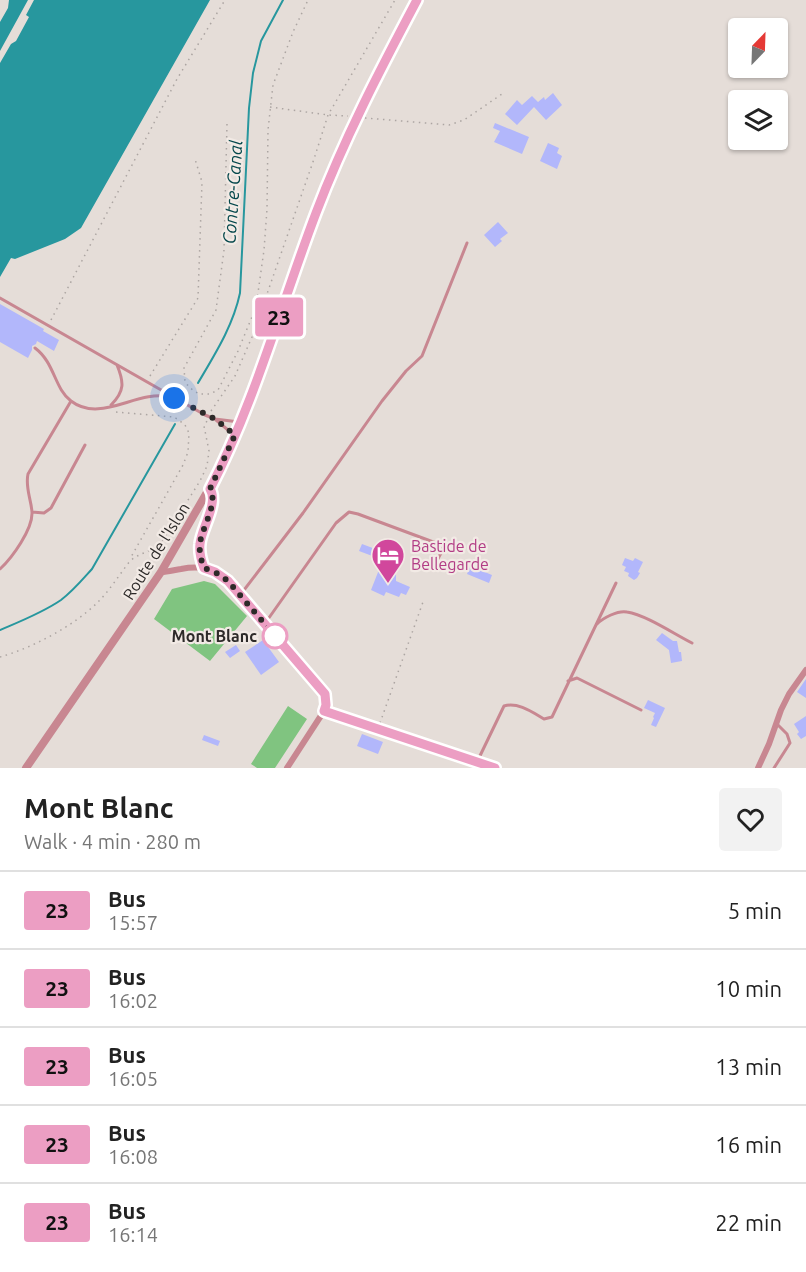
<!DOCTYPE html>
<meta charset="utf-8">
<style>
body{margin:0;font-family:Ubuntu,sans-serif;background:#f2f2f2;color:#222;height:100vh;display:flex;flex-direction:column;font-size:22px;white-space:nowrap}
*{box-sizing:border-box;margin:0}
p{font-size:20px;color:#767676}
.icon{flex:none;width:33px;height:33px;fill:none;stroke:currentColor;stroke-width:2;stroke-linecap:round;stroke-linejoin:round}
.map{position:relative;height:768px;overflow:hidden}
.side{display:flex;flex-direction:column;background:#fff;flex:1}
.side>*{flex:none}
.badge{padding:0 12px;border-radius:4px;font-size:21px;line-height:39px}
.needle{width:39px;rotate:23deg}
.fabs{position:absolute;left:728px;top:18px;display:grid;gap:12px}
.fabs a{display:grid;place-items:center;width:60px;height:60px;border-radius:6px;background:#fff;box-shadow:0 2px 4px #0004;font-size:30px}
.you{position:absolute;width:30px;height:30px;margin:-15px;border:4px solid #fff;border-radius:50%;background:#1a73e8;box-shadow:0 0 0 9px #1a73e833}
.map>.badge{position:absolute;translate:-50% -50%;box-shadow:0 0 0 3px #fff}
.round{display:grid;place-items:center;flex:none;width:63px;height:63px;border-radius:6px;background:#f2f2f2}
.overview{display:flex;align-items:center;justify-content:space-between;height:102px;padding:0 24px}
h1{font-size:28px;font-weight:600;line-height:45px}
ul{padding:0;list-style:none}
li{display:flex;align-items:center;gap:18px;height:78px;padding:0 24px;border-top:2px solid #e0e0e0}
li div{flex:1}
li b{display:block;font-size:22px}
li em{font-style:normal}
li .badge{min-width:66px;font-weight:700;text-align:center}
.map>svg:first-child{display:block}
.green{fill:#80c480}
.water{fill:#27979e}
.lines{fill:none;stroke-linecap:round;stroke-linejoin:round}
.stream{stroke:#27979e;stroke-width:2}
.building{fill:#b2b7fb}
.path{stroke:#aca5a2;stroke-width:1.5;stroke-dasharray:1.5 4.5;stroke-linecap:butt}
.service{stroke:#c88791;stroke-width:3}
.minor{stroke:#c88791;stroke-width:6}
.tertiary{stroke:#c88791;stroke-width:8}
.line-casing{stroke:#fff;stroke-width:14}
.line{stroke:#ec9ec3;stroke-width:9}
.walk{stroke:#2d2a29;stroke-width:6;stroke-dasharray:0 10.8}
.stop-dot{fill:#fff;stroke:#ec9ec3;stroke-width:3}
.labels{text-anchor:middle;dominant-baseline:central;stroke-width:4.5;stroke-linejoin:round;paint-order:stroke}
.hotel-label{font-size:16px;fill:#b23c85;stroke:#f2eae5;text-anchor:start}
.street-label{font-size:16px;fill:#2d2a29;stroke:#f2eae5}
.stop-label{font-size:16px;font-weight:bold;fill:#2d2a29;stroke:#f2eae5;text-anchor:end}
.water-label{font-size:18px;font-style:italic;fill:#04474b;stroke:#f2eae5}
</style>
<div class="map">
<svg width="806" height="768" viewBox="0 0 806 768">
<rect width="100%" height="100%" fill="#e5ddd8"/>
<path class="green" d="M 204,581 L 215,584 L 247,616 L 210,661 L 154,619 L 172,589 Z
M 288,706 L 307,719 L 275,768 L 257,768 L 251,764 Z"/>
<path class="water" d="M 9,0 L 28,0 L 0,51 L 0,22 L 8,8 Z
M 34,0 L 210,0 L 81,228 L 65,239 L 15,259 L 11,258 L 0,277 L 0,63 L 11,44 L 16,41 L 29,17 L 26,15 Z"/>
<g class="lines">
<path class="stream" d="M 198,383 C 215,354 233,326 240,293 L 249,108 L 253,73 L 261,41 L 283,0
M 0,630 C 21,621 42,613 61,600 C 73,591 82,580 92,569 L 175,424"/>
</g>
<path class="building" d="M 553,93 L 562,105 L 546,120 L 534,107 L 517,125 L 505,114 L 517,100 L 522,105 L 532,96 L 538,102 L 544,97 L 545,100 Z
M 495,123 L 529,137 L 522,154 L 494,142 L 500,131 L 493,128 Z
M 548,143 L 559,148 L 557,153 L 562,156 L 557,169 L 540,161 Z
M 498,222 L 508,233 L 500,239 L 502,241 L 495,247 L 484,235 Z
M 0,304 L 44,329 L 43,331 L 59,340 L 54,351 L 37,341 L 36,344 L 32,346 L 32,350 L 28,358 L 0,342 Z
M 362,544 L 386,553 L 383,560 L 359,551 Z
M 625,558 L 633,561 L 635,558 L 643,562 L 638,572 L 640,573 L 637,578 L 634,580 L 628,576 L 629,573 L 624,571 L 626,567 L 622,565 Z
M 382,562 L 396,567 L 396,581 L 410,587 L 406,595 L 401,593 L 399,597 L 386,592 L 384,596 L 371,590 Z
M 470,566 L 492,575 L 489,583 L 467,574 Z
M 662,633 L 673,641 L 677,641 L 679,652 L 681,652 L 682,661 L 671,663 L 669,650 L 656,640 Z
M 263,640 L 279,662 L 261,675 L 245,652 Z
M 236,645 L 240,651 L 230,658 L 225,652 Z
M 806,679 L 806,698 L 797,692 Z
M 648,700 L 665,708 L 656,727 L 651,725 L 654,718 L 653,717 L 655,713 L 644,708 Z
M 806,716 L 806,736 L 801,739 L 797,734 L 799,732 L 794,724 Z
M 362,734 L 383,742 L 378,754 L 357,746 Z
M 204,735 L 220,741 L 218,746 L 202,740 Z"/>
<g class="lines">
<path class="path" d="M 270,107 L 328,115 L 348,116
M 365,118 L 449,125 L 464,120 L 502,94
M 227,124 L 224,250 L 216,310 L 184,368 L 185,382 L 190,388 L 199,394 L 210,394 L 218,390 L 238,351 L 256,307 L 264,250 L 267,209 L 268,130 L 273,85 L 293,32 L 308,0
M 51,320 L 177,79 L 225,0
M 150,376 L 198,298 L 202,182 L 195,159
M 211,411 L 235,376 L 252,337 L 314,159 L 328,115 L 395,0
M 116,412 L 174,417 L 180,421 L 185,425 L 189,433 L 188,452 L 183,465 L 131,557
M 0,657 C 32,648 74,626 98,602 C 110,590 119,575 130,561 C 139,553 151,552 161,543 L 200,481 L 207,466 L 209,451 L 204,426 L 207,421
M 380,723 L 423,602"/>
<path class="service" d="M 0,298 L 205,415 L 215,419 L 239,422
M 35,348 C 55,363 54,388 71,401 C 101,424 137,389 170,397
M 111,405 C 125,391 124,382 117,365
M 216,420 L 234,435
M 32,512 L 44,513 L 51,508 L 85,445
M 0,569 C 12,558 33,529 32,512 C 31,499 25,487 28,474 L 71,401
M 241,594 L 303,513 L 382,401 L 406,371 L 422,356 L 467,243
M 266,622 L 336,523 L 349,512 L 358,514 L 436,543 L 440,548 L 441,553 L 432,570
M 597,624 C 603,618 618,610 627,612 C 646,615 674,634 692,643
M 568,681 L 577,678 L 641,710
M 477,762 L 504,706 C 518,702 532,712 544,719 L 552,717 L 616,583
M 774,768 L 790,743 L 787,734 L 778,725"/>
<path class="minor" d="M 204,568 C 201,560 199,552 200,544 C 201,529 219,503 210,489
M 161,572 C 168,572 174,570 181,569 C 202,565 212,569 228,581 L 325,694 L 326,705 L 324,711 L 287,768
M 324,711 L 495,768
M 758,768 L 769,744 L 781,710 L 789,694 L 806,670"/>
<path class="tertiary" d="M 26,768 L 161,572 L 217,475 L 248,404 L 315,214 L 337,159 L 356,117 L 417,0"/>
</g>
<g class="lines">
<defs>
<path id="line" d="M 417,0 C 380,70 344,139 316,213 C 281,305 255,402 210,489 C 219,503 201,529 200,544 C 199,552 201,560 204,568 L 215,572 L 228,581 L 325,694 L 326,705 L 324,711 L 495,768"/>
</defs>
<use href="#line" class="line-casing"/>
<use href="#line" class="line"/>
<path class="walk" d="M 174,398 L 215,419 L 235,435 L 210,489 C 219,503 201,529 200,544 C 199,552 201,560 204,568 L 215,572 L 228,581 L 275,636"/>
</g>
<defs>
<symbol id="hotel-pin" viewBox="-11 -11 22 30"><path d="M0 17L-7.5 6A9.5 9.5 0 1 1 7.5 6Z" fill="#d1479c" stroke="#f2eae5"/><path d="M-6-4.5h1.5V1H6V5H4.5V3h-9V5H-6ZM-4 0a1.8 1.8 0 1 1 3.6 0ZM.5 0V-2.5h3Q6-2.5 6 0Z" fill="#fff"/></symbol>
</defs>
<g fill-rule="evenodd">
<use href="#hotel-pin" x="369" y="536" width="38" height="52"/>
</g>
<circle class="stop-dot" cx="275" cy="636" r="12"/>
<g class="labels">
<g class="hotel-label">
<text x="411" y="546">Bastide de<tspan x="411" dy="18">Bellegarde</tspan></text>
</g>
<g class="street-label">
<text transform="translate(156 551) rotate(-58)">Route de l'Islon</text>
</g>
<g class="stop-label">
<text x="257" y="636">Mont Blanc</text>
</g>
<g class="water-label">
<text transform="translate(232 192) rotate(-86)">Contre-Canal</text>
</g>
</g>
</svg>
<div class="fabs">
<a><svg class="needle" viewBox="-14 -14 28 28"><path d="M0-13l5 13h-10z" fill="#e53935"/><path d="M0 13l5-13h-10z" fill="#767676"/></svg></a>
<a><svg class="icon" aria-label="layers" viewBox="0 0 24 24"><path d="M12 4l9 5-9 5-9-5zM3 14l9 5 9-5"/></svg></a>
</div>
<div class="you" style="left:174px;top:398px"></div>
<b class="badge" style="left:279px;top:317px;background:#ec9ec3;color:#111">23</b>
</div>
<section class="side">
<div class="overview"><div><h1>Mont Blanc</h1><p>Walk · 4 min · 280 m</p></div><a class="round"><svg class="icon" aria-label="heart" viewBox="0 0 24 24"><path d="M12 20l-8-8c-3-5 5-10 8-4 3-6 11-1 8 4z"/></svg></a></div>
<ul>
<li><span class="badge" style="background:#ec9ec3;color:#111">23</span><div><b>Bus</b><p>15:57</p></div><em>5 min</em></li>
<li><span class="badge" style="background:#ec9ec3;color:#111">23</span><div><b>Bus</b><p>16:02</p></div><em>10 min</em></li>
<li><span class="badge" style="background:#ec9ec3;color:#111">23</span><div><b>Bus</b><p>16:05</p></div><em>13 min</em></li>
<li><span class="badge" style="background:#ec9ec3;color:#111">23</span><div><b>Bus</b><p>16:08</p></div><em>16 min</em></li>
<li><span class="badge" style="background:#ec9ec3;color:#111">23</span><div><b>Bus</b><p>16:14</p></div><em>22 min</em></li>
</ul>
</section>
